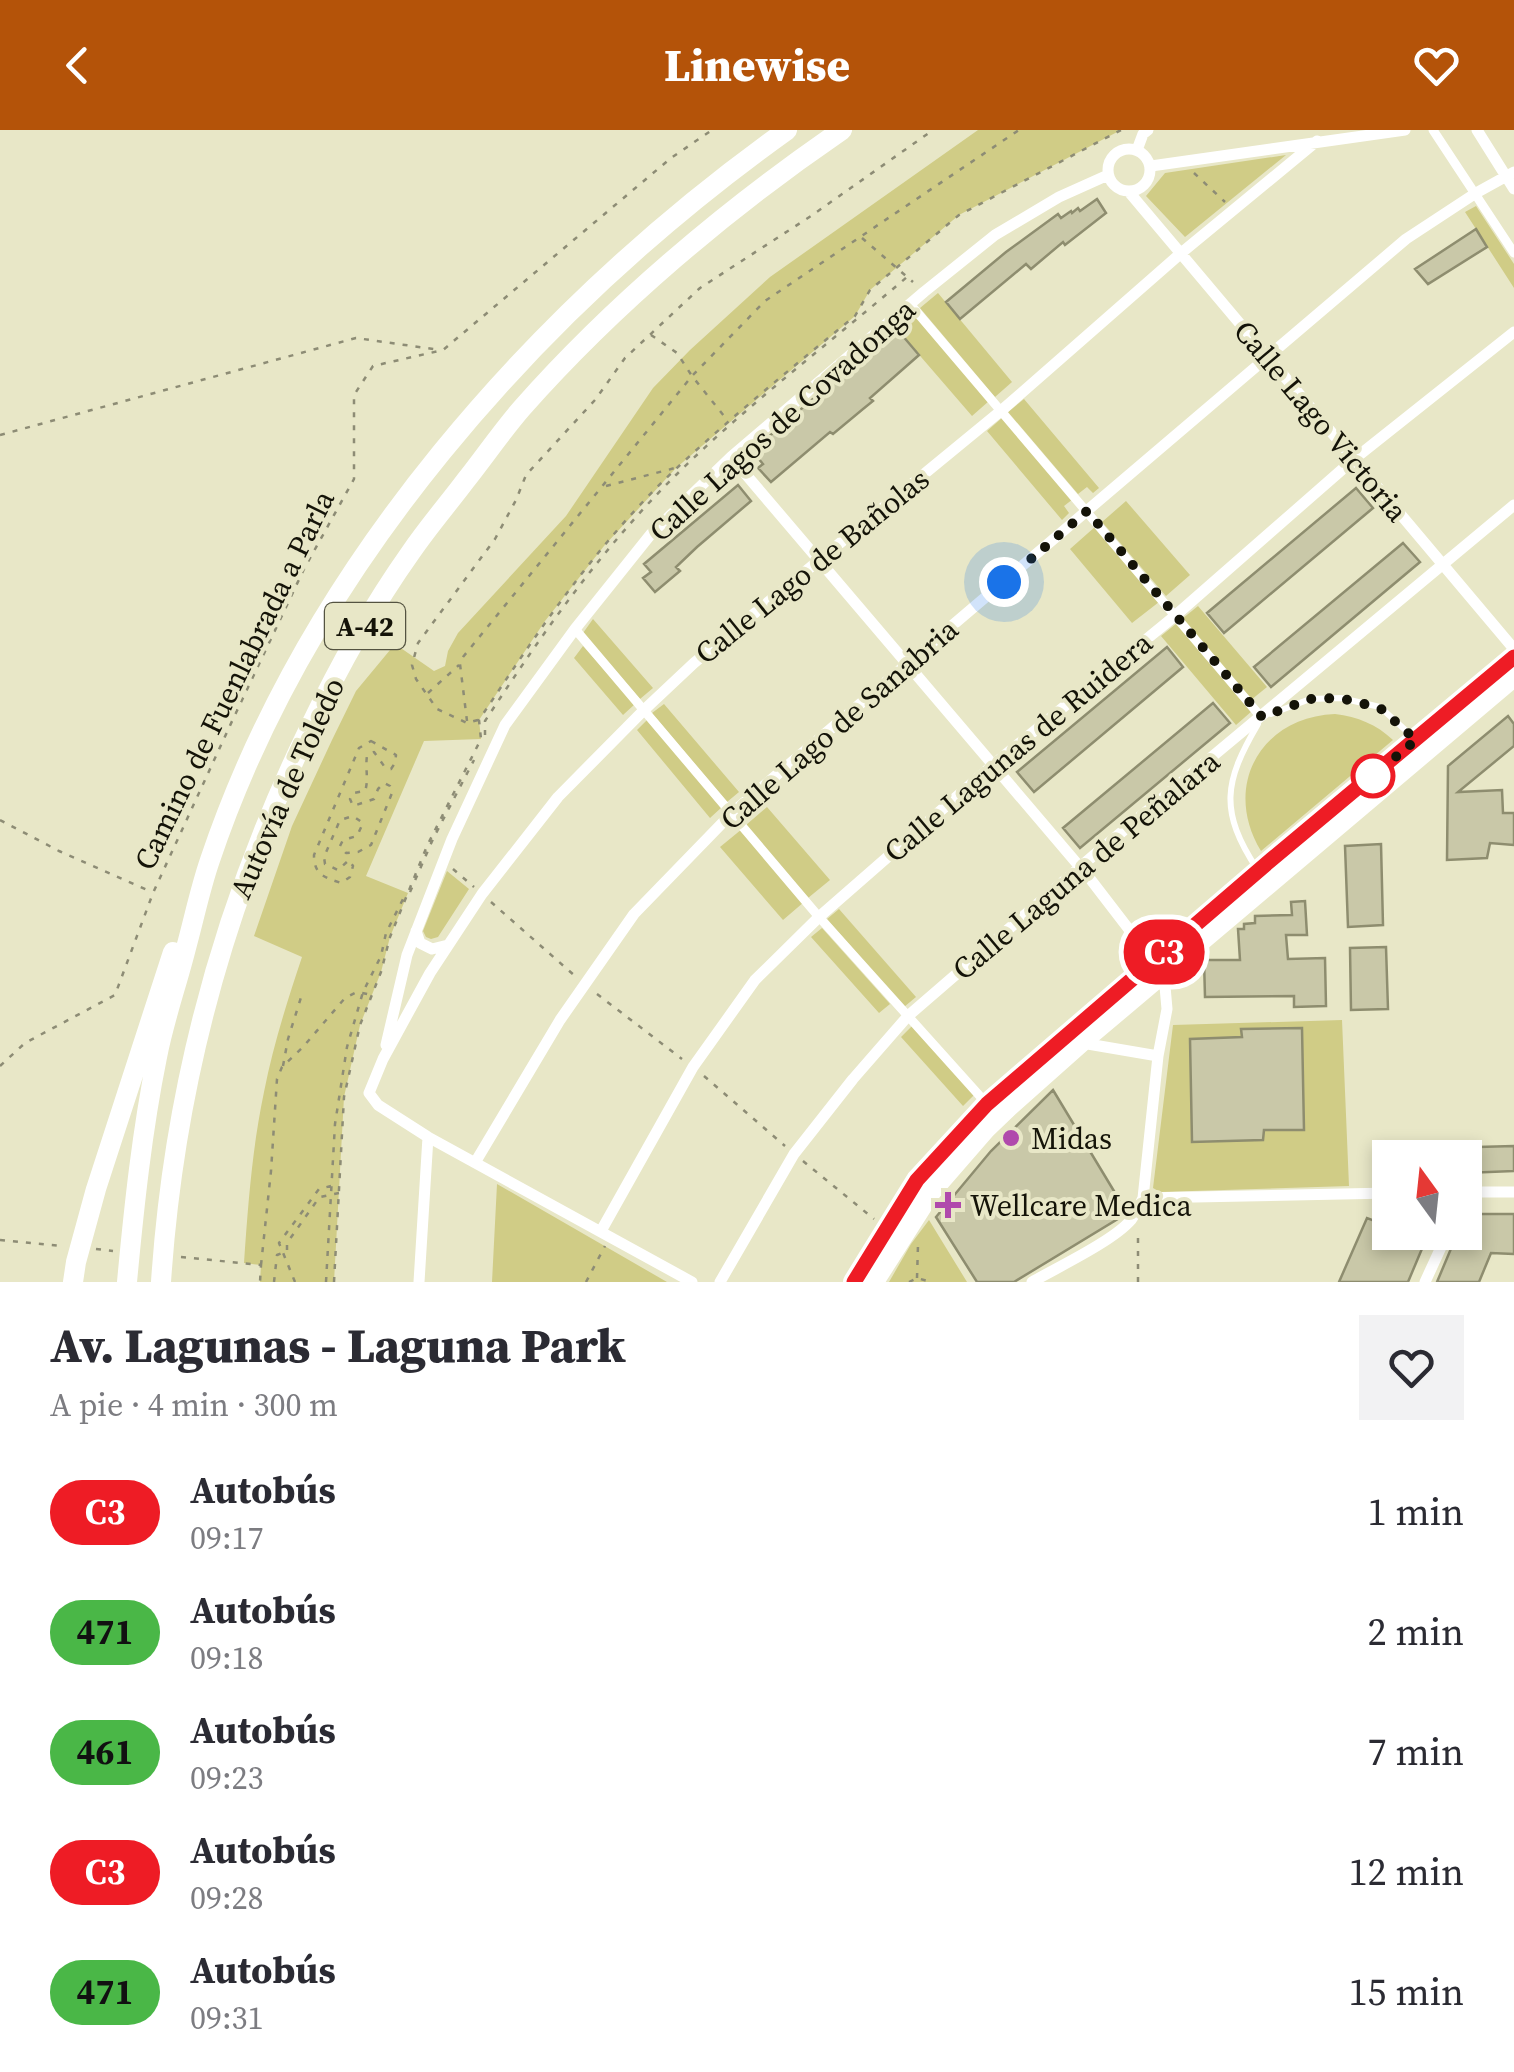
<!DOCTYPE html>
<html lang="es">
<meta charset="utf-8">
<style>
body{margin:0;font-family:"Source Serif 4",serif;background:#f2f2f3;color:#2b2b33;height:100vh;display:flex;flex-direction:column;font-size:38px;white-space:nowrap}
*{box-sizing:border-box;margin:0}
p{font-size:32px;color:#7c7c81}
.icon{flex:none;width:55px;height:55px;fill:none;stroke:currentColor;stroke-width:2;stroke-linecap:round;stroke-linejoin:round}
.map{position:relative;height:1152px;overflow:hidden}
.side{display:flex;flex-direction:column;background:#fff;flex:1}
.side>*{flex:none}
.badge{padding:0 20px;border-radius:32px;font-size:35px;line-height:65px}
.needle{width:65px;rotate:345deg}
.fabs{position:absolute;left:1372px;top:1010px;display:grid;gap:20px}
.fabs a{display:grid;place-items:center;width:110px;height:110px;border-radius:0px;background:#fff;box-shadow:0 5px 15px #0003;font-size:50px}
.you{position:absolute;width:50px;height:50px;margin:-25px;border:8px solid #fff;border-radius:50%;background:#1a73e8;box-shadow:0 0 0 15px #1a73e833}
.map>.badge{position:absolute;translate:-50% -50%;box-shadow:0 0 0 5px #fff}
.round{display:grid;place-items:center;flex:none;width:105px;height:105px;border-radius:0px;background:#f2f2f3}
.head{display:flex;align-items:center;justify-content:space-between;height:170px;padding:0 50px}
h1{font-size:48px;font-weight:800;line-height:75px}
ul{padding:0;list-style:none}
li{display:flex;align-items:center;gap:30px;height:120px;padding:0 50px}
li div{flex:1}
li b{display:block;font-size:38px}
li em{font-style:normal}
li .badge{min-width:110px;font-weight:700;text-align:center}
header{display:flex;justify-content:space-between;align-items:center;height:130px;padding:0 50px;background:#b45309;color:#fff;font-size:45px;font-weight:800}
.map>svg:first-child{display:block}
.green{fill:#d0cc86}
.building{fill:#c9c8a8;stroke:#8e8d6f;stroke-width:2.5}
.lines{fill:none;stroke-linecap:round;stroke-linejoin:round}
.path{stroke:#8d8c75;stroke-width:2.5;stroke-dasharray:5 8;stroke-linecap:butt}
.service{stroke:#fff;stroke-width:6}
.pedestrian{stroke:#fff;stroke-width:9}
.minor{stroke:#fff;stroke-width:11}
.secondary{stroke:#fff;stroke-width:18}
.motorway{stroke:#fff;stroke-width:20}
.line-casing{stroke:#fff;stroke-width:22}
.line{stroke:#ee1c25;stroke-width:15}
.walk{stroke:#141308;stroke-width:10;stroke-dasharray:0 18}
.stop-dot{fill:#fff;stroke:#ee1c25;stroke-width:5}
.poi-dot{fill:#b049ac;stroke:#e8e7c7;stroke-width:4}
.labels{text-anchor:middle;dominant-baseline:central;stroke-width:8;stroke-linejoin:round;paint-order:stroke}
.shield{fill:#e8e7c7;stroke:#545341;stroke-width:2.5}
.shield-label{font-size:28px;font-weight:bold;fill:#141308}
.street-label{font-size:30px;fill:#141308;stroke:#e8e7c7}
.poi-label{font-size:30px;fill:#141308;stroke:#e8e7c7;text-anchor:start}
</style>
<header><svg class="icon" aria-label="back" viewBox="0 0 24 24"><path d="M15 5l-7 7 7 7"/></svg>Linewise<svg class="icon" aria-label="heart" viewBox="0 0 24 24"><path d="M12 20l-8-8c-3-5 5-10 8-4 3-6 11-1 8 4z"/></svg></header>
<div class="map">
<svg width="1514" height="1152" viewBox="0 0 1514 1152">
<rect width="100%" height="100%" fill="#e8e7c7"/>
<path class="green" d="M 978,0 L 1121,0 L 959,85 L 870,160 L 855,186 L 676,338 L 604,416 L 545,491 L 479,590 L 481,609 L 424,611 L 366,746 L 408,763 L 390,807 L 381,842 L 360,895 L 344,967 L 334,1152 L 260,1152 L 261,1135 L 244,1133 C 248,1076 252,1019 264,962 C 273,916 287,872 302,827 L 254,806 L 292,696 L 332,610 L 356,561 L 395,514 L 434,541 L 445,536 L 448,521 L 458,503 L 566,386 L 653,258 L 690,220 L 770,147 Z
M 1286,25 L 1185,107 L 1146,66 L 1165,43 Z
M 1476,76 L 1514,134 L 1514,158 L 1465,82 Z
M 938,163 L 1012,252 L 995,267 L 920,178 Z
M 915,182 L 989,271 L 972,286 L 896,198 Z
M 1024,269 L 1099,358 L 1093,363 L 1087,357 L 1078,364 L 1008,282 Z
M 1003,287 L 1073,369 L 1064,376 L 1069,383 L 1062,390 L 987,301 Z
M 1126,371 L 1190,445 L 1166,466 L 1102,392 Z
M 1096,396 L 1159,472 L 1132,493 L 1070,419 Z
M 1198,476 L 1267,557 L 1251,570 L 1182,489 Z
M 593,489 L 653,558 L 640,569 L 583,503 Z
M 1177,493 L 1252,581 L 1236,595 L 1161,506 Z
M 583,516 L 635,574 L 623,585 L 574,528 Z
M 664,574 L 739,662 L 727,672 L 652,583 Z
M 1335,584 C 1358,587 1376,594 1393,610 L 1261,721 C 1222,657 1260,587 1335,584 Z
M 647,590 L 722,677 L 710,688 L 637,600 Z
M 767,677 L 830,750 L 808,768 L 746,695 Z
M 742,699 L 804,772 L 783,790 L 720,717 Z
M 447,741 L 469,759 L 438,807 L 431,809 L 426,807 L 423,801 Z
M 839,779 L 916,867 L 904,877 L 827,789 Z
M 822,798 L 890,874 L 879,883 L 811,807 Z
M 1342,890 L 1349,1056 L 1160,1062 L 1153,1058 L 1173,895 Z
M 912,896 L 974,965 L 963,976 L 901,907 Z
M 497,1054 L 667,1152 L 492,1152 Z
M 929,1090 L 967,1152 L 889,1152 L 911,1114 Z"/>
<path class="building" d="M 1097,69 L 1106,83 L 1065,115 L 1063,112 L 1031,139 L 1026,134 L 960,189 L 946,172 L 1006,122 L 1058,84 L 1061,88 L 1071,81 L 1072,83 L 1078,78 L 1080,81 Z
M 1476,99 L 1487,117 L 1428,154 L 1415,139 Z
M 896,198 L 919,225 L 870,268 L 873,271 L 863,279 L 833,304 L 830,302 L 771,352 L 758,338 L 763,334 L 752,321 Z
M 738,355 L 751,371 L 697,417 L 676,437 L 680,441 L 655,462 L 643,448 L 651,442 L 644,434 Z
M 1356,358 L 1373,378 L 1224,503 L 1207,483 Z
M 1403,413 L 1420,432 L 1271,557 L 1254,537 Z
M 1167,517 L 1183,537 L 1034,662 L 1017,642 Z
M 1213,573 L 1230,593 L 1080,718 L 1063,698 Z
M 1508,586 L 1514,594 L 1514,616 L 1458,662 L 1502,660 L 1503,683 L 1514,683 L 1514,715 L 1490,713 L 1487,728 L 1447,730 L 1448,636 Z
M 1381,714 L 1383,795 L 1348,797 L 1345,716 Z
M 1305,771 L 1307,805 L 1286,805 L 1288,829 L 1325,828 L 1326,876 L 1294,877 L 1294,866 L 1205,867 L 1204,830 L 1240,830 L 1238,799 L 1244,799 L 1244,794 L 1255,793 L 1255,786 L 1292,785 L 1291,772 Z
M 1386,817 L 1388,879 L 1351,880 L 1350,818 Z
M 1302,898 L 1304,1000 L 1264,1000 L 1263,1010 L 1192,1012 L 1190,909 L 1242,907 L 1241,899 Z
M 1053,960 L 1126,1081 L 1121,1087 L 1014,1152 L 977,1152 L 936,1087 L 991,1021 Z
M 1514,1016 L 1514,1041 L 1465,1043 L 1465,1028 L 1441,1028 L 1441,1018 Z
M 1388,1072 L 1390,1102 L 1429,1102 L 1408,1152 L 1339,1152 L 1367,1088 L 1380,1093 Z
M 1478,1084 L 1514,1084 L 1514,1124 L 1491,1123 L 1479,1152 L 1437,1152 L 1458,1102 L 1465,1102 L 1465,1093 Z"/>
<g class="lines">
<path class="path" d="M 1194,43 L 1225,72
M 862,108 L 913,152
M 651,205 L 677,223 L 692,246 L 728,291
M 0,305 L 356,208 L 440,220
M 606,356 L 675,338
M 428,563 L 459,535
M 478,590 L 467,593 L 437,579 L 416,549 L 412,535 L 418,513 L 495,409 L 516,370 L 526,345 L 595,270 L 625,228 L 700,158 L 811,86 L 933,0
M 467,591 L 460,534 L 463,527 L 692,246 L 765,171 L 1019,0
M 485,605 L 485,591 C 542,504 601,419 676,345 C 747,275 831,212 907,147
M 371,611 L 396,625 L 395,633 L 391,639 L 384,636 L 374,622 L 367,626 C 365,638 369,650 365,661 L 353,663 L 350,669 L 353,676 L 374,669 L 378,659 L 384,653 L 390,656 L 392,663 L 371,715 L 358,722 L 346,723 L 340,716 L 343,710 L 357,706 L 363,693 L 353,686 L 340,690 L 324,727 L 325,734 L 338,740 L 349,730 L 353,736 L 350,747 L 341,753 C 324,747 314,745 314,725 L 359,618 Z
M 0,690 L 59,721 L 152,762
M 453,739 L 474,757
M 410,762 L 433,709 L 474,630
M 491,772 L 575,846
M 597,864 L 682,929
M 0,936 L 25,913 L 115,865 L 153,763 L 233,589 L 304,439 L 354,349 L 354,265 L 373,236 L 443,220 L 671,28 L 712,0
M 283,936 L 288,909 L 303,861
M 704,946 L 785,1016
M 803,1031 L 874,1089
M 0,1110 L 63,1116
M 96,1119 L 113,1121
M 181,1127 L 261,1135 L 260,1152
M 261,1135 L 271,1041 L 277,949 L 282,937 L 303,917 L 345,868 L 357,862 L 372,865
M 917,1148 L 918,1115
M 274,1152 L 277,1125 L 287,1121 L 287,1113 L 316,1072 L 320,1067 L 339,1063
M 295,1152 L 279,1113 L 319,1059 L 331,1056
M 326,1152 L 335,994 L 347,917 L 363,862 L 381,826 L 386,803 L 404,767
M 334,1152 L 344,967 L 360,895 L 381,842 L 390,807 L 427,716 L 481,609 L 479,590 C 539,500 599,410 679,336 C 735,284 795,235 855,186 L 870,160 L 959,85 L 1121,0
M 586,1152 L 605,1116
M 909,1152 L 917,1148 L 931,1152
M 1138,1152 L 1138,1100"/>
<path class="service" d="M 1271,584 L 1310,569 L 1341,568 L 1380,577 L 1413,607
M 1257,739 C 1219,681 1224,652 1258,594"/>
<path class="pedestrian" d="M 1433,0 L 1514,123
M 910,174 L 1261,587
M 575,499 L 819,787 L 987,974"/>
<path class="minor" d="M 1477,0 L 1514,59
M1108 40a21 21 0 1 1 42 0a21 21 0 1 1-42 0Z
M 1137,20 L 1143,4 L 1148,0
M 1151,36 L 1405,0
M 1129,62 L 1514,519
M 731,327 L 1091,750 L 1164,845 L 1167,879 L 1158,926 L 1143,1068 C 1139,1076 1136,1083 1131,1090 C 1113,1111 1058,1137 1032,1152
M 416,801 L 420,813 L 432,819 L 448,815
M 1082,913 L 1158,926
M 386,915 L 407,825 L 452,709 L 505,595 L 575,499 L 651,404 L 731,327 L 924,162 L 995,105 L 1059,67 L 1108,45
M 476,1031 L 560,890 L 634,784 L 732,683 L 1406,109 L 1476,63 L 1514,42
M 1465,1062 L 1514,1062
M 1143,1068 L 1390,1063
M 601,1101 L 693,937 L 755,850 L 819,787 L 994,634 L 1176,485 L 1353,330 L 1514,202
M 419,1152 L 428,1007
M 692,1152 L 428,1007 L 378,975 L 369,963 L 383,929 L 430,843 L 482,764 L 558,667 L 644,580 L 694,533 L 1002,280 L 1180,124 L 1317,11
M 720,1152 L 794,1024 L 853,949 L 908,886 L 1093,726 L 1514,375
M 1425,1152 L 1448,1102"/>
<path class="secondary" d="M 854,1152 L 917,1050 L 987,974 L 1272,729 L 1514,527
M 875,1152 L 933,1061 L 986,1000 L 1010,977 L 1082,913 L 1514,548"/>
<path class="motorway" d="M 73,1152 L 76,1132 L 96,1059 L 173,822
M 127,1152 C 134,1077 142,1001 157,927 C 164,890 177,854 186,818 C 194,789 200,759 210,730 C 309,436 537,179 787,0
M 161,1152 C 174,956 223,775 309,599 C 338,538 372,477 411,422 C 428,397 448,374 466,350 C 485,326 502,301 522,278 C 614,174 728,78 842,0"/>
</g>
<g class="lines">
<defs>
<path id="line" d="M 854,1152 L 917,1050 L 987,974 L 1272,729 L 1514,527"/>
</defs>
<use href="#line" class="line-casing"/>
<use href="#line" class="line"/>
<path class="walk" d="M 1004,452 L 1087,381 L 1262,587 L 1310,569 L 1340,568 L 1380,578 L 1416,610 L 1373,646"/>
</g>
<circle class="stop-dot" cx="1373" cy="646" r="20"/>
<g class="poi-dot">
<circle cx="1011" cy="1008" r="10"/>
<path d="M943 1060h10v10h10v10h-10v10h-10v-10h-10v-10h10z"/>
</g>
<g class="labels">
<rect class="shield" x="325" y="473" width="80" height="46" rx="8"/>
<g class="shield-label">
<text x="365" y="496">A-42</text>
</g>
<g class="street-label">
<text transform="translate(782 290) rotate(-42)">Calle Lagos de Covadonga</text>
<text transform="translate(1321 291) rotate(50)">Calle Lago Victoria</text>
<text transform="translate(812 436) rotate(-39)">Calle Lago de Bañolas</text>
<text transform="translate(234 550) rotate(-64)">Camino de Fuenlabrada a Parla</text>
<text transform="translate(839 594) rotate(-41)">Calle Lago de Sanabria</text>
<text transform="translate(1018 617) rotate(-40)">Calle Lagunas de Ruidera</text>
<text transform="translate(287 658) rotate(-66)">Autovía de Toledo</text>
<text transform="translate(1086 735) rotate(-40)">Calle Laguna de Peñalara</text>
</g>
<g class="poi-label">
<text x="1031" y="1008">Midas</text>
<text x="970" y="1075">Wellcare Medica</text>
</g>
</g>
</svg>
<div class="fabs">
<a><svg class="needle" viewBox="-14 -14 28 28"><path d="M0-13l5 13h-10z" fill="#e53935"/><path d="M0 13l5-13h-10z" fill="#7c7c81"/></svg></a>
</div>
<div class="you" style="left:1004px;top:452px"></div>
<b class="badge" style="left:1164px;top:822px;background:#ee1c25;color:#fff">C3</b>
</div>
<section class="side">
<div class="head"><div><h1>Av. Lagunas - Laguna Park</h1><p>A pie · 4 min · 300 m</p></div><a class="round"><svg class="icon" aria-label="heart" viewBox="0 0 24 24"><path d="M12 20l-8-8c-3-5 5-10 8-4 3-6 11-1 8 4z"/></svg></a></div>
<ul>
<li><span class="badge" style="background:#ee1c25;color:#fff">C3</span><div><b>Autobús</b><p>09:17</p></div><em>1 min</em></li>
<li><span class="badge" style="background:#4ab747;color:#111">471</span><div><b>Autobús</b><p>09:18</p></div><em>2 min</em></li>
<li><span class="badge" style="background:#4ab747;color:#111">461</span><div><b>Autobús</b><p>09:23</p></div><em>7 min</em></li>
<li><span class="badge" style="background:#ee1c25;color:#fff">C3</span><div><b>Autobús</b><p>09:28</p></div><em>12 min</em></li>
<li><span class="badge" style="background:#4ab747;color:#111">471</span><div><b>Autobús</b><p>09:31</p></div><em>15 min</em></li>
</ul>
</section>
